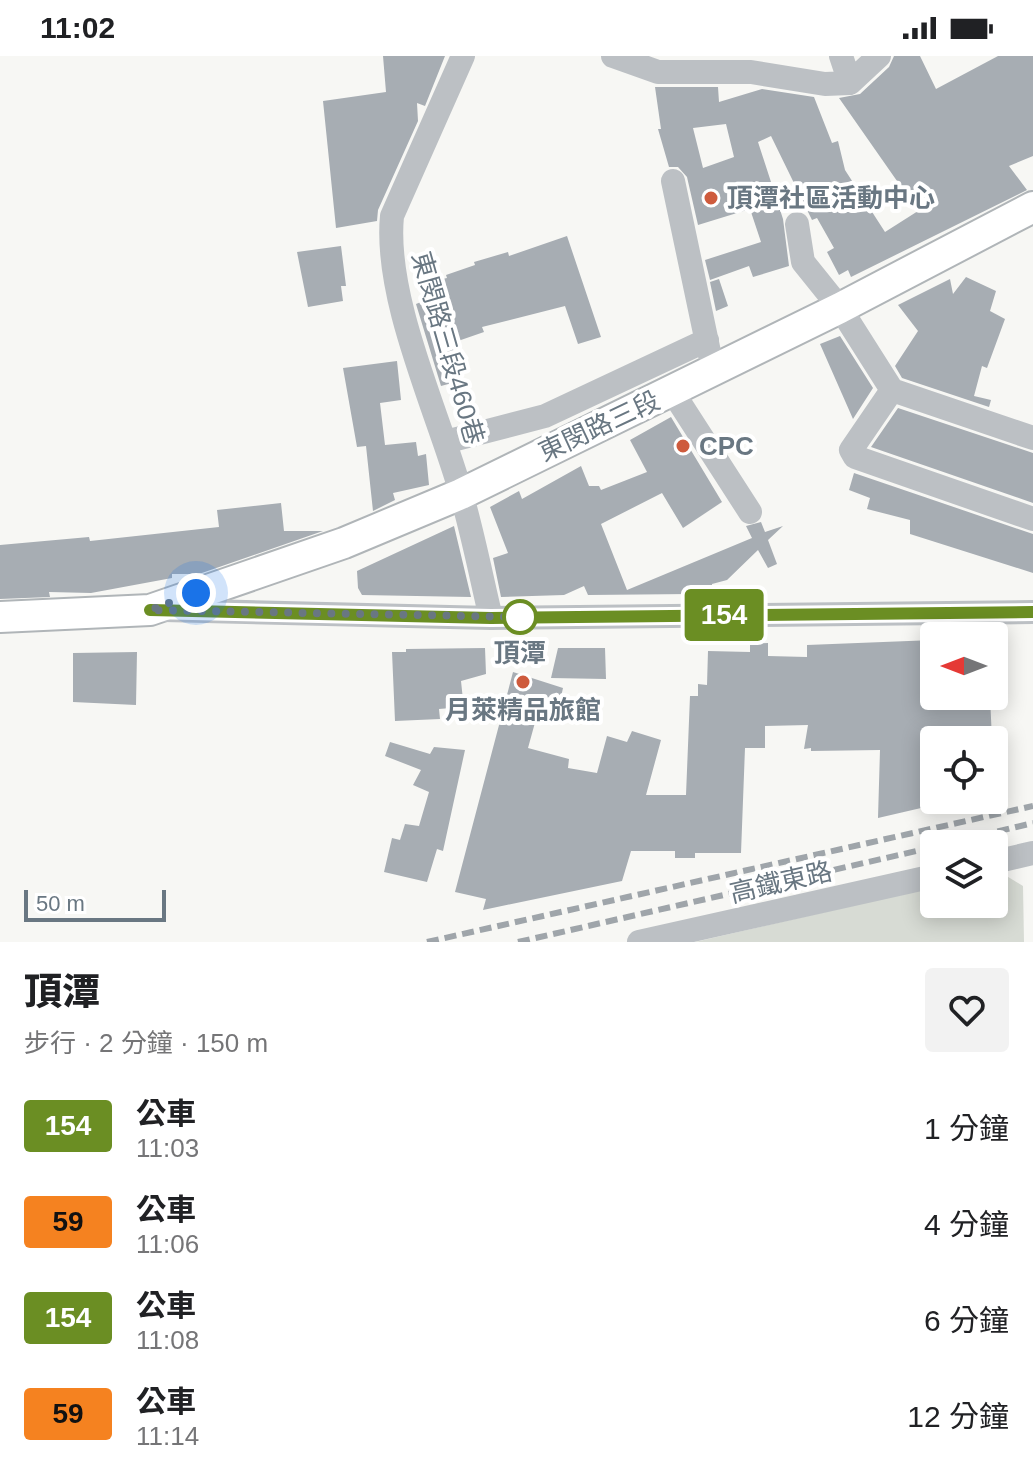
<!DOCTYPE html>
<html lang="zh-TW">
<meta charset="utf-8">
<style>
body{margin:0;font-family:Arial,"Noto Sans TC",sans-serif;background:#f2f2f2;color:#202124;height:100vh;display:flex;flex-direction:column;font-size:30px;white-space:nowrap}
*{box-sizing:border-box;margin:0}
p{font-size:26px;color:#757577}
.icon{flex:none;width:44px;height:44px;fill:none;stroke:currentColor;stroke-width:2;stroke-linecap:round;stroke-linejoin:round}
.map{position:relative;height:886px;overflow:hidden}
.details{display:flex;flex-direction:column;background:#fff;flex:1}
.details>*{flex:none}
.badge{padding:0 16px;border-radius:6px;font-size:28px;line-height:52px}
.needle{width:52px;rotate:270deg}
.buttons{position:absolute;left:920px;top:566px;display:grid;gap:16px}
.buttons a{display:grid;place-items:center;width:88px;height:88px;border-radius:8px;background:#fff;box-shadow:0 4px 20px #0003;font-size:40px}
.scale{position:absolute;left:24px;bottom:20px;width:142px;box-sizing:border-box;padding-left:8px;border:4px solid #697782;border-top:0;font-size:22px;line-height:28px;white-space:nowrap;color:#697782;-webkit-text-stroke:6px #fff;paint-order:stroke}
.you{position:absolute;width:40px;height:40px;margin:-20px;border:6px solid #fff;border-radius:50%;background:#1a73e8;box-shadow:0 0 0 12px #1a73e833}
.map>.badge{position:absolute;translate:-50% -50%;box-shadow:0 0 0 4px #fff}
.round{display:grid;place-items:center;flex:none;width:84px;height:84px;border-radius:8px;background:#f2f2f2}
.overview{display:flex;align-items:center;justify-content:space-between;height:136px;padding:0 24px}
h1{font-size:38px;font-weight:800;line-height:60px}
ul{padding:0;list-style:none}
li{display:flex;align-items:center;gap:24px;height:96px;padding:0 24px}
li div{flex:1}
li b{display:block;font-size:30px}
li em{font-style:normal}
li .badge{min-width:88px;font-weight:700;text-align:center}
.status{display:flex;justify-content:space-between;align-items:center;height:56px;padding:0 40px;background:#fff;direction:ltr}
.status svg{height:22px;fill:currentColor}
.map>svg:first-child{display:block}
.green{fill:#d7dbd4}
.building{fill:#a7adb3;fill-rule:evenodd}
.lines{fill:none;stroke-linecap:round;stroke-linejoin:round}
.major-casing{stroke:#b0b5b8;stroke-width:34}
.minor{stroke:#bcc0c4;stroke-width:24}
.major{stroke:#fff;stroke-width:30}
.rail{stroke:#9fa5aa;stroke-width:6;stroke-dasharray:12 6;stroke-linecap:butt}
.line-casing{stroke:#fff;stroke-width:18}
.line{stroke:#6b8e23;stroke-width:12}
.walk{stroke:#697782;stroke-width:8;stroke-dasharray:0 14.4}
.poi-dot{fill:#ce5b3d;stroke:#fff;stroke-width:3}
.stop-dot{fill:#fff;stroke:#6b8e23;stroke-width:4}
.labels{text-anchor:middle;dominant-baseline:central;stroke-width:8;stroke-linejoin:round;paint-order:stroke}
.poi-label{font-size:26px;font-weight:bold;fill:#697782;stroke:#fff;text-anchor:start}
.street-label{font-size:26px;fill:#697782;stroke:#fff}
.stop-label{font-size:26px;font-weight:bold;fill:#697782;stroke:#fff}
</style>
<div class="status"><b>11:02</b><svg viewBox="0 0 49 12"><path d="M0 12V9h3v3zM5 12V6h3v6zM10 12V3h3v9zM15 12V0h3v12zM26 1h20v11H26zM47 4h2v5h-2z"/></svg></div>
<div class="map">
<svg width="1033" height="886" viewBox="0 0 1033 886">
<rect width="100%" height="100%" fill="#f7f7f4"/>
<path class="green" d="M 1000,816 L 1023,830 L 1024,886 L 695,886 L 934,831 L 934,848 L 994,848 L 994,817 Z"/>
<path class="building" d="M 383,0 L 445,0 L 425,50 L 417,47 L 418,65 L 378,154 L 377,165 L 336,172 L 323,45 L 386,36 Z
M 894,0 L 920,0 L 936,33 L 998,0 L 1033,0 L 1033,100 L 1009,110 L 1027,134 L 851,221 L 848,214 L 839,219 L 827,196 L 834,192 L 817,162 L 812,164 L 771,80 L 758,86 L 783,163 L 789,210 L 753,221 L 749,210 L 710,224 L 705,204 L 761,186 L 750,153 L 698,169 L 687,121 L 678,111 L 669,111 L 658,73 L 661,73 L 655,31 L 718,31 L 719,46 L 762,33 L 814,41 L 832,87 L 838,85 L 845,114 L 885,176 L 918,155 L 839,42 L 860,38 L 889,11 ZM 726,68 L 734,101 L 703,112 L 693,72 Z
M 567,180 L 601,281 L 578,288 L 565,250 L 482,271 L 484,276 L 458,285 L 463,300 L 447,307 L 452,327 L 441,330 L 416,248 L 426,244 L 420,228 L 447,222 L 446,219 L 475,209 L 474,206 L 508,196 L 509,200 Z
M 341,190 L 346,230 L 341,230 L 343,245 L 308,251 L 297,196 Z
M 966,221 L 996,235 L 990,255 L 1005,263 L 987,312 L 982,310 L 974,340 L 991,344 L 989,351 L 902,322 L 895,310 L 918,275 L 898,249 L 950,223 L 953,238 Z
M 719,223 L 728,250 L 716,255 L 710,226 Z
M 840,280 L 873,332 L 853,363 L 820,288 Z
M 397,305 L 401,344 L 380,347 L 385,389 L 416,386 L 418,400 L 426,398 L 429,429 L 393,437 L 395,444 L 373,455 L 366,390 L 357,391 L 343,312 Z
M 898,352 L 1033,397 L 1033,447 L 871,391 Z
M 671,361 L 722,446 L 683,472 L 662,437 L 601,468 L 627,534 L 752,482 L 746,470 L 761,466 L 765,476 L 783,470 L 768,484 L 777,508 L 768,512 L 758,494 L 727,524 L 712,528 L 712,533 L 692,534 L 691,538 L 588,539 L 584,530 L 564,539 L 501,541 L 493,502 L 508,497 L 490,451 L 519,435 L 522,443 L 581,410 L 589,430 L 599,430 L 601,434 L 647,416 L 630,384 Z
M 854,417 L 1033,478 L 1033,517 L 910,478 L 910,464 L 867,453 L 870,442 L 849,434 Z
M 281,447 L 284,475 L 323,475 L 199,518 L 172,518 L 172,522 L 91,537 L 49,536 L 50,541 L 0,543 L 0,489 L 89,481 L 90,485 L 219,471 L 217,454 Z
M 454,470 L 471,541 L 362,539 L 358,532 L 357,515 Z
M 934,584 L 934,640 L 990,640 L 992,684 L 934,684 L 934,749 L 878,762 L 880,694 L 811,695 L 811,692 L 804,693 L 808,669 L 765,670 L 765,692 L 745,692 L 741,797 L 695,797 L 695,802 L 675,802 L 675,795 L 631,795 L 622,825 L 483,854 L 486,843 L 455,836 L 513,616 L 563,632 L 558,654 L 539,652 L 528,692 L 569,703 L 568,712 L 597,717 L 607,680 L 627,686 L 632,675 L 661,684 L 646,739 L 686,739 L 690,640 L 698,640 L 698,628 L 707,629 L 708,595 L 750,596 L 750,588 L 768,587 L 768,600 L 807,601 L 807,589 Z
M 485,592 L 486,618 L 461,625 L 463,644 L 451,644 L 451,652 L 439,653 L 440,663 L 395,665 L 392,596 L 406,596 L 406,593 Z
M 558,592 L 605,592 L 606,623 L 551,622 Z
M 137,596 L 136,649 L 73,646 L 73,597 Z
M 390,686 L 430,698 L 434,691 L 465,694 L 443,795 L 437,793 L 427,826 L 384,816 L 392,782 L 400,784 L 405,768 L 419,770 L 429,736 L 413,729 L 421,714 L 385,700 Z"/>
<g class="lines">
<defs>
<path id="major" d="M 0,561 L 150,554 L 344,487 L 461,438 L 840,252 L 1033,151"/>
</defs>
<use href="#major" class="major-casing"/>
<path class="minor" d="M 463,0 L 392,160 C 384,243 438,356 461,437 C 473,478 481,520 491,562
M 613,0 L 658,16 L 751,16 L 825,28 L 850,27 L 879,0
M 841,0 L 850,27
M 673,125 L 709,296
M 797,168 L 803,206 L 840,252 L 892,334 L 1033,382
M 892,334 L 851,394 L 855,401 L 1033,463
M 672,335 L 750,456
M 445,386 L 545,360 L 707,284
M 164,554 L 491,562 L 1033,556
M 994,806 L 1033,797
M 639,886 L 934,820"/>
<use href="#major" class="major"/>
<path class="rail" d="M 945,788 L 1033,767
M 427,886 L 1033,750
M 518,886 L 934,791"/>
</g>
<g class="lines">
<defs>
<path id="line" d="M 150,554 L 491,562 L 1033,556"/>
</defs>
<use href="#line" class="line-casing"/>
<use href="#line" class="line"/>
<path class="walk" d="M 196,537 L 150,554 L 520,561"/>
</g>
<g class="poi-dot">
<circle cx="711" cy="142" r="8"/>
<circle cx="683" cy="390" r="8"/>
<circle cx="523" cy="626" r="8"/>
</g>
<circle class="stop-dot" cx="520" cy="561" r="16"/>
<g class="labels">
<g class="poi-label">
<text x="727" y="142">頂潭社區活動中心</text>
<text x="699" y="390">CPC</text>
<text x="523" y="654" text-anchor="middle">月萊精品旅館</text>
</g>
<g class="street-label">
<text transform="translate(448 292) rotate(74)">東閔路三段460巷</text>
<text transform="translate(599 370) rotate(-25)">東閔路三段</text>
<text transform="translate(781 826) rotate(-13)">高鐵東路</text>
</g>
<g class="stop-label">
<text x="520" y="597">頂潭</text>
</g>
</g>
</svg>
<div class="buttons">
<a><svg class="needle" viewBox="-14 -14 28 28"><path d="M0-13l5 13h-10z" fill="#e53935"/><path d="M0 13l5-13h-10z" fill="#757577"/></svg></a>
<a><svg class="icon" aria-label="locate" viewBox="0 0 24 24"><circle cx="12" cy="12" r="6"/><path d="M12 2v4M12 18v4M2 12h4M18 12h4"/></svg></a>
<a><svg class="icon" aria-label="layers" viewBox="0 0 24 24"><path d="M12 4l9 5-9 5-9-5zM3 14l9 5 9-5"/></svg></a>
</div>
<div class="scale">50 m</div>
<div class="you" style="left:196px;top:537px"></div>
<b class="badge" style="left:724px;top:559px;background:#6b8e23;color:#fff">154</b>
</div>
<section class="details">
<div class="overview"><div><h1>頂潭</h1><p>步行 · 2 分鐘 · 150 m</p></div><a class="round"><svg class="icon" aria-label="heart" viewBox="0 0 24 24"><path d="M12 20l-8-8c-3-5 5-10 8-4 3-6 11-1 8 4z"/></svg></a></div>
<ul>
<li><span class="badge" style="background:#6b8e23;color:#fff">154</span><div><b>公車</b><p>11:03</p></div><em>1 分鐘</em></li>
<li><span class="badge" style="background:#f58220;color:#111">59</span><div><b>公車</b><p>11:06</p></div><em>4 分鐘</em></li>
<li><span class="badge" style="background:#6b8e23;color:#fff">154</span><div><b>公車</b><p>11:08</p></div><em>6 分鐘</em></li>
<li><span class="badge" style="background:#f58220;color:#111">59</span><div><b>公車</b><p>11:14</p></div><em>12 分鐘</em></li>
</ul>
</section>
